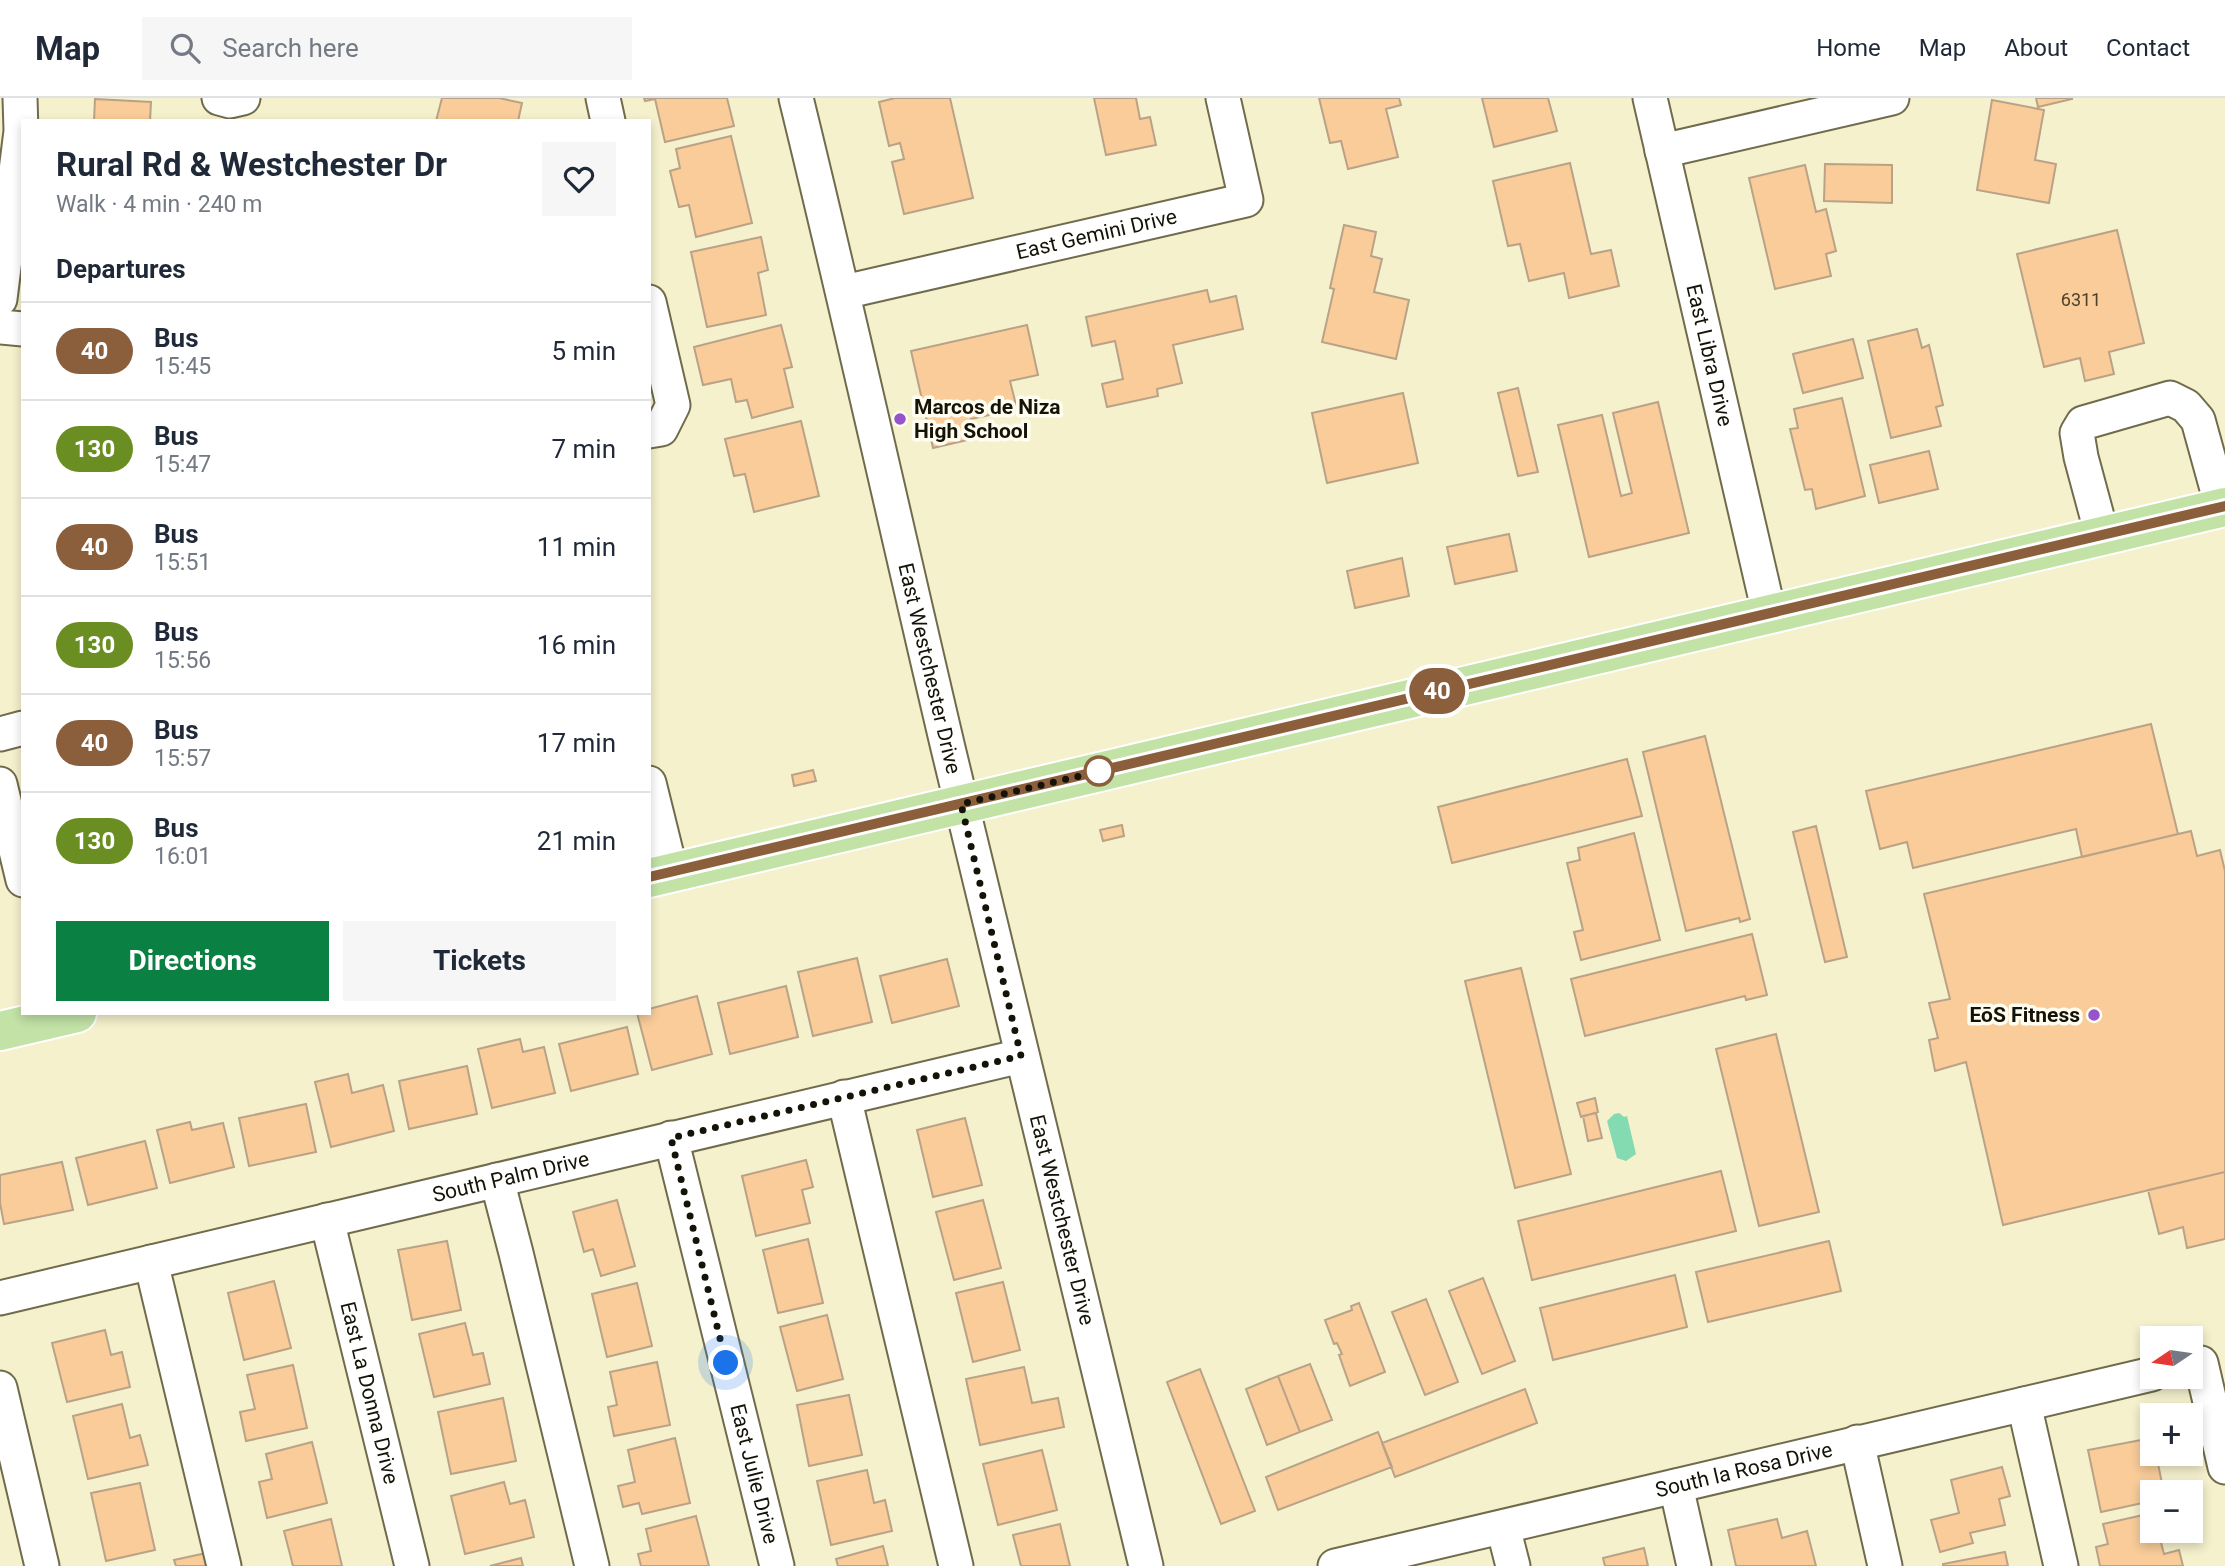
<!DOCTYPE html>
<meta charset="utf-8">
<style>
body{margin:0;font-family:Roboto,sans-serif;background:#f6f6f7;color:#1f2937;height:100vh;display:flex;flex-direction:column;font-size:26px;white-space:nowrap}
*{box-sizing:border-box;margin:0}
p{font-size:23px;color:#747a83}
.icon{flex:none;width:38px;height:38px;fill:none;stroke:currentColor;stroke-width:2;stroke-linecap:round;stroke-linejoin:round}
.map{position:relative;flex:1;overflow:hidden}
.panel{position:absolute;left:21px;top:21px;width:630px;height:896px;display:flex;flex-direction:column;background:#fff;border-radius:0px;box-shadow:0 4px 10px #0003}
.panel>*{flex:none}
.badge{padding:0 14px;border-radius:23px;font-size:24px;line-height:46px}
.needle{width:46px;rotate:257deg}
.buttons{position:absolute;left:2140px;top:1228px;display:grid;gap:14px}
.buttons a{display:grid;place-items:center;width:63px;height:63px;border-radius:0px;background:#fff;box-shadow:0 4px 10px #0003;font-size:35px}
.you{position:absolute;width:35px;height:35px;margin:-18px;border:5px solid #fff;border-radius:50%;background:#1a73e8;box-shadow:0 0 0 10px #1a73e833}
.map>.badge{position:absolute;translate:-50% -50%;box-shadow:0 0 0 4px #fff}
h2{padding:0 35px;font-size:26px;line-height:63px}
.round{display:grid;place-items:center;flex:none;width:74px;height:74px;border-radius:0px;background:#f6f6f7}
.overview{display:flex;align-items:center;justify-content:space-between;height:119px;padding:0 35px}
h1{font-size:33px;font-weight:700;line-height:52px}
.primary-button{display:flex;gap:14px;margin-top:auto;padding:14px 35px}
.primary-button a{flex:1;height:80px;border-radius:0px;background:#0b8043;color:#fff;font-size:28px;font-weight:700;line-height:80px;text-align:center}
.primary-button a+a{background:#f6f6f7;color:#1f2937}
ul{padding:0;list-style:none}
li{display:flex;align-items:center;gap:21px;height:98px;padding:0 35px;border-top:2px solid #e0e1e3}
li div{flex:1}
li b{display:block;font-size:26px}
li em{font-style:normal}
li .badge{min-width:77px;font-weight:700;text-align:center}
header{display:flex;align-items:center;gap:42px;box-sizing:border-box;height:98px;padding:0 35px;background:#fff;border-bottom:2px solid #e0e1e3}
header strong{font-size:33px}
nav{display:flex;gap:38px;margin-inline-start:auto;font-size:24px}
.search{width:490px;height:63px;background:#f6f6f7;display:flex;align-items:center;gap:18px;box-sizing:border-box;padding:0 24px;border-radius:0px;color:#747a83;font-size:26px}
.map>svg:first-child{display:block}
.water{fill:#84dbb1}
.building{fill:#f9cc9a;stroke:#baa287;stroke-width:2}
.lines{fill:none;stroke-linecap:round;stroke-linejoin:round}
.minor-casing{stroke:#706b4c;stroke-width:37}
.major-casing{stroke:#fff;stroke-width:42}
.minor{stroke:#fff;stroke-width:33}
.major{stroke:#c2e2a6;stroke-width:38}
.line-casing{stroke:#fff;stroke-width:16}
.line{stroke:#8b5e3c;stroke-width:10}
.walk{stroke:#151307;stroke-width:7;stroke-dasharray:0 12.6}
.poi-dot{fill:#9554c9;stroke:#fffdef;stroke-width:2.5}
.stop-dot{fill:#fff;stroke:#8b5e3c;stroke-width:3.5}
.labels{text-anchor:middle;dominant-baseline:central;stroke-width:7;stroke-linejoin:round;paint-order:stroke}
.number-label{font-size:18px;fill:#4e412c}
.street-label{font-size:21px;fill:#151307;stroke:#fffdef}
.poi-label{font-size:21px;font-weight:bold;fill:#151307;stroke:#fffdef;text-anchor:start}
</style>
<header>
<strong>Map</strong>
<div class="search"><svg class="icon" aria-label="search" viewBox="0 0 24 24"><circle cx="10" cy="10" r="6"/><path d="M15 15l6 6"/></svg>Search here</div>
<nav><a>Home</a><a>Map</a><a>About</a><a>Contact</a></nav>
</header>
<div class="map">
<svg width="2225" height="1468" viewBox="0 0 2225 1468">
<rect width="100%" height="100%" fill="#f5f1cd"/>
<path class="water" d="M 1619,1015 L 1624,1019 L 1627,1018 L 1636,1056 L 1626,1063 L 1617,1060 L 1607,1023 L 1614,1016 Z"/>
<path class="building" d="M 442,0 L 499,0 L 522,5 L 518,23 L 436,23 Z
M 644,0 L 727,0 L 734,28 L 665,44 L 655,1 L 645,3 Z
M 895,0 L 950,0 L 973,100 L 904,116 L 892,64 L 904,61 L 900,45 L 889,48 L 879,4 Z
M 1094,0 L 1136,0 L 1140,21 L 1150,19 L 1156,47 L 1106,57 Z
M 1319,0 L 1399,0 L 1401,7 L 1386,11 L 1398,59 L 1348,71 L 1341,43 L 1330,45 Z
M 1482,0 L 1548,0 L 1557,33 L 1494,49 Z
M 2036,0 L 2072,0 L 2072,1 L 2038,9 Z
M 95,1 L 151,4 L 150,23 L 94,23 Z
M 1992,2 L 2044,12 L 2035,62 L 2056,66 L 2049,105 L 1977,92 Z
M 731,38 L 752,125 L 696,139 L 689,107 L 679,109 L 670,73 L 680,70 L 676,51 Z
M 1570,65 L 1591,156 L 1611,152 L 1619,188 L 1569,200 L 1564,175 L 1529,183 L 1520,146 L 1508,148 L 1493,83 Z
M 1825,66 L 1892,67 L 1892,105 L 1824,103 Z
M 1805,67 L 1816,114 L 1826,111 L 1836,153 L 1826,156 L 1831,178 L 1775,191 L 1749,80 Z
M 1344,127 L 1376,134 L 1371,158 L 1382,161 L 1374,194 L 1409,202 L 1396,261 L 1322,244 L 1334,191 L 1330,190 Z
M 2117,132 L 2144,245 L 2109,254 L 2114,276 L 2085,283 L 2080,260 L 2044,269 L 2017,156 Z
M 761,139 L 768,172 L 758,175 L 766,217 L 707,229 L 691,154 Z
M 1207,192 L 1210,204 L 1236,198 L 1243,231 L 1173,247 L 1182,285 L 1157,291 L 1158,298 L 1107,309 L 1102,286 L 1123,281 L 1115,243 L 1092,248 L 1086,219 Z
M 781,227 L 792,269 L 784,271 L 793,309 L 752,320 L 747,302 L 736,304 L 731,281 L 703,287 L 694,249 Z
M 1027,227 L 1038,277 L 1010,283 L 1017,311 L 971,321 L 976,340 L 933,350 L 911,253 Z
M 1917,231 L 1922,250 L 1929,247 L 1943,307 L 1936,309 L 1941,328 L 1891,340 L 1868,243 Z
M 1853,241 L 1863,280 L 1803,295 L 1793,256 Z
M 1518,290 L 1538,374 L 1518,378 L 1498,295 Z
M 1403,295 L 1418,365 L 1327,385 L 1312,315 Z
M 1842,300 L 1865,398 L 1816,411 L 1812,391 L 1805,392 L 1790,331 L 1798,330 L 1794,311 Z
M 1658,304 L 1689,435 L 1589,459 L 1558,327 L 1602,317 L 1621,398 L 1632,395 L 1613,315 Z
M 801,323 L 819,398 L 754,414 L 745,376 L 734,378 L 725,341 Z
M 1929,353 L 1938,391 L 1879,405 L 1870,367 Z
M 1509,436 L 1517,473 L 1455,486 L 1447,449 Z
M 1402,460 L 1409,498 L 1355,510 L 1347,473 Z
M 2151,626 L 2178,736 L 2082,759 L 2076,731 L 1913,770 L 1907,744 L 1880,751 L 1866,693 Z
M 1705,638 L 1750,821 L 1740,824 L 1739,820 L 1686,833 L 1643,654 Z
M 1627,661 L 1642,718 L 1452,765 L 1438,709 Z
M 813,672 L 816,683 L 794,688 L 792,677 Z
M 1122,727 L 1124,738 L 1103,743 L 1100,732 Z
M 1816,728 L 1847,859 L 1825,864 L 1793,734 Z
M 2191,733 L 2197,758 L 2220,752 L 2225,773 L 2225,1074 L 2003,1127 L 1966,964 L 1935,973 L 1929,942 L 1938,940 L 1929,905 L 1950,901 L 1924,796 Z
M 1634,735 L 1660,842 L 1581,862 L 1574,834 L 1583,832 L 1567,765 L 1580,762 L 1578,750 Z
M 1752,836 L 1767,897 L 1746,902 L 1745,898 L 1585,938 L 1571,881 Z
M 857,860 L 872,924 L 813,938 L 798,874 Z
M 947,861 L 959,908 L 892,925 L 880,878 Z
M 1521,870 L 1571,1076 L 1515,1090 L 1465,883 Z
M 786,888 L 798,939 L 730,956 L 718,905 Z
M 697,898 L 712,956 L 652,972 L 637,915 L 649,915 L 649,911 Z
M 627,929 L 638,976 L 571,993 L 559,946 Z
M 1776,936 L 1819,1114 L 1759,1128 L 1716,951 Z
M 520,941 L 523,954 L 544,949 L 555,995 L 492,1010 L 478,951 Z
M 467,968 L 477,1016 L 409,1031 L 399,983 Z
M 348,976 L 352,995 L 383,987 L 394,1033 L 331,1049 L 315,984 Z
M 1595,1000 L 1598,1014 L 1581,1019 L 1577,1005 Z
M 306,1006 L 316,1054 L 249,1068 L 239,1020 Z
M 1596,1015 L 1602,1040 L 1588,1043 L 1583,1018 Z
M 965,1020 L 982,1087 L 933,1099 L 917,1032 Z
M 190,1024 L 192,1032 L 223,1025 L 234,1069 L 170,1085 L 157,1032 Z
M 145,1043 L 157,1090 L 88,1107 L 76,1060 Z
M 806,1062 L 813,1089 L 802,1092 L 810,1125 L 756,1138 L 742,1078 Z
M 62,1064 L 73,1112 L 4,1126 L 0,1105 L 0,1077 Z
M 1721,1073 L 1736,1133 L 1532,1182 L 1518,1123 Z
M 2225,1074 L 2225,1141 L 2187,1150 L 2183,1129 L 2159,1136 L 2148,1092 Z
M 617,1102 L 635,1168 L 601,1178 L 593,1151 L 584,1154 L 573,1114 Z
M 983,1102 L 1001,1170 L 954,1182 L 936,1114 Z
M 808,1141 L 823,1205 L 778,1215 L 763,1152 Z
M 447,1143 L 461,1212 L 412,1222 L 398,1152 Z
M 1829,1143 L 1841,1193 L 1708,1224 L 1696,1174 Z
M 1675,1177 L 1687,1229 L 1553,1262 L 1540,1210 Z
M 1483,1180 L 1515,1263 L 1482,1276 L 1449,1193 Z
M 274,1183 L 291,1250 L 244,1262 L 228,1195 Z
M 1003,1184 L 1020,1252 L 973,1264 L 956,1195 Z
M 637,1185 L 652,1248 L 607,1259 L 592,1196 Z
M 1426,1201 L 1458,1284 L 1425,1297 L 1392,1214 Z
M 1359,1205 L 1385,1274 L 1350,1288 L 1339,1257 L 1342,1256 L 1337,1245 L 1334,1246 L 1325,1222 L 1352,1212 L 1351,1208 Z
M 827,1217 L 843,1281 L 797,1293 L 780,1229 Z
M 465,1225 L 473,1257 L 483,1255 L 490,1286 L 434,1299 L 419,1236 Z
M 105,1232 L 111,1257 L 122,1254 L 130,1289 L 67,1304 L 52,1245 Z
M 657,1264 L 670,1327 L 614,1338 L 608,1309 L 617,1307 L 610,1274 Z
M 1310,1266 L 1332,1322 L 1300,1334 L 1278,1278 Z
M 293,1267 L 307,1330 L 246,1343 L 240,1314 L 255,1311 L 247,1277 Z
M 1024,1269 L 1032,1305 L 1058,1300 L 1064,1329 L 980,1347 L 966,1281 Z
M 1200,1271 L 1255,1413 L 1221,1426 L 1167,1284 Z
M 1278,1278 L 1300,1334 L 1267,1347 L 1246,1291 Z
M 1525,1291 L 1537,1325 L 1395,1379 L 1382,1345 Z
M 849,1297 L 862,1357 L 809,1368 L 797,1307 Z
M 503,1300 L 516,1363 L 451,1376 L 438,1314 Z
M 122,1306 L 130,1340 L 140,1337 L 148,1367 L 88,1381 L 73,1318 Z
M 1378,1334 L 1392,1369 L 1278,1412 L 1266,1379 Z
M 675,1340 L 690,1405 L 642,1416 L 639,1405 L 623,1409 L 618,1388 L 635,1384 L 628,1352 Z
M 2152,1340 L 2152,1356 L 2156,1356 L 2164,1395 L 2152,1395 L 2152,1403 L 2101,1414 L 2088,1352 Z
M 312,1344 L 327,1405 L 267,1420 L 259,1384 L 272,1381 L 266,1356 Z
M 1042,1352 L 1057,1412 L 998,1427 L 983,1366 Z
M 2002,1369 L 2010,1398 L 1999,1401 L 2005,1427 L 1970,1435 L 1973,1445 L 1940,1454 L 1931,1422 L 1959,1415 L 1951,1382 Z
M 867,1372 L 874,1405 L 885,1402 L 892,1433 L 831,1447 L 817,1383 Z
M 504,1384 L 510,1406 L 525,1402 L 534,1439 L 465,1456 L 451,1398 Z
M 140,1385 L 155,1452 L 106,1463 L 91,1395 Z
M 2152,1415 L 2152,1433 L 2158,1433 L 2164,1456 L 2179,1452 L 2183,1468 L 2100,1468 L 2096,1449 L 2108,1446 L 2103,1426 Z
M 696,1418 L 709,1468 L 641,1468 L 638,1456 L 651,1453 L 646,1431 Z
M 331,1421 L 342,1468 L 293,1468 L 284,1433 Z
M 1777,1421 L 1782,1440 L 1807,1433 L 1816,1468 L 1736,1468 L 1728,1432 Z
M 1060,1426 L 1070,1468 L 1021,1468 L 1013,1437 Z
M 883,1448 L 888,1468 L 838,1468 L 836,1461 Z
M 1644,1450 L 1648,1468 L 1605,1468 L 1603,1460 Z
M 211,1454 L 214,1468 L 176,1468 L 174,1462 Z
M 2005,1454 L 2008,1468 L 1943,1468 L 1943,1466 Z
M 521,1460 L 523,1468 L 490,1468 Z"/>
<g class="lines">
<defs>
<g id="minor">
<path d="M 219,0 L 230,3 L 243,0"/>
<path d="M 603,0 L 608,23"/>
<path id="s1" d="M 796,0 C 849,216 897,433 948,650 C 1012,923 1081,1195 1146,1468"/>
<path id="s2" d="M 1650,0 L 1769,515"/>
<path d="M 1662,53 L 1892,0"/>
<path id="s3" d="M 844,194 L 1246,102 L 1223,0"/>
<path d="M 0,201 L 21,33 L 20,0"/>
<path d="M 649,204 L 673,307 L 661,331 L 649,333"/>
<path d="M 0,229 L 23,231"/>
<path d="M 2102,437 L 2081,359 L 2077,335 L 2083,325 L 2170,300 L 2186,308 L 2198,322 L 2222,409"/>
<path d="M 0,636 L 23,630"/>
<path d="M 649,685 L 671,774"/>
<path d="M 0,686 L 23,782"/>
<path d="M 844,999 L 956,1468"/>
<path id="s4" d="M 671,1040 L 777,1468"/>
<path d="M 497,1082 L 516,1155 L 592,1468"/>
<path id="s5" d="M 327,1122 L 412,1468"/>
<path d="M 151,1164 L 224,1468"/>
<path id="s6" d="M 0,1200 L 1021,958"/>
<path d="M 2201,1265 L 2225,1369"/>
<path d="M 0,1290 L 42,1468"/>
<path d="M 2024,1306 L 2061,1468"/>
<path d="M 1857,1344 L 1885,1468"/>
<path d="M 1676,1388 L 1694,1468"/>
<path d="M 1503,1429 L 1513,1468"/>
<path id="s7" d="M 1335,1468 L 2152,1276"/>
</g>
<path id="major" d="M 649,780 L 2225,409
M 0,933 L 77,915"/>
</defs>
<use href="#minor" class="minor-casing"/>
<use href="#major" class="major-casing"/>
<use href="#minor" class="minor"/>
<use href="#major" class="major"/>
</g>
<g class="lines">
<defs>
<path id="line" d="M 649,779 L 2225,408"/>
</defs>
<use href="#line" class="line-casing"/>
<use href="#line" class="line"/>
<path class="walk" d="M 726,1265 L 671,1040 L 1021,958 L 961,706 L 1101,673 L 1099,673"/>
</g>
<g class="poi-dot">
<circle cx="900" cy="321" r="7"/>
<circle cx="2094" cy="917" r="7"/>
</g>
<circle class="stop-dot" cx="1099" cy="673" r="14"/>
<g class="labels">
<g class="number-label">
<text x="2081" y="201">6311</text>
</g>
<g class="street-label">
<text stroke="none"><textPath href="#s3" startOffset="259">East Gemini Drive</textPath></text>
<text stroke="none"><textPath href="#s2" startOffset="264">East Libra Drive</textPath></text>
<text stroke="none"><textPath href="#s1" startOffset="586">East Westchester Drive</textPath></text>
<text stroke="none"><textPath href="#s6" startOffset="525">South Palm Drive</textPath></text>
<text stroke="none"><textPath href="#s1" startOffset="1153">East Westchester Drive</textPath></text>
<text stroke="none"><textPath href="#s5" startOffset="178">East La Donna Drive</textPath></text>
<text stroke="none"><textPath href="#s7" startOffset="420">South la Rosa Drive</textPath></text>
<text stroke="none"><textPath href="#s4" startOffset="346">East Julie Drive</textPath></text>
</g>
<g class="poi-label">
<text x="914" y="309">Marcos de Niza<tspan x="914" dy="24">High School</tspan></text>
<text x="2080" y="917" text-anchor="end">EōS Fitness</text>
</g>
</g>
</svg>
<div class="buttons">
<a><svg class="needle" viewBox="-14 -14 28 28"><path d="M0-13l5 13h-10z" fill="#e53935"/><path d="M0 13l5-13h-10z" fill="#747a83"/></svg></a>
<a>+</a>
<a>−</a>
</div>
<div class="you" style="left:726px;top:1265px"></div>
<b class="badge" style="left:1437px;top:593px;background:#8b5e3c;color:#fff">40</b>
<section class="panel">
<div class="overview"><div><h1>Rural Rd &amp; Westchester Dr</h1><p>Walk · 4 min · 240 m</p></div><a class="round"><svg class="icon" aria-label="heart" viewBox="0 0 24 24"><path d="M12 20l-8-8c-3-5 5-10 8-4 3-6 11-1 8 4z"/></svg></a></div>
<h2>Departures</h2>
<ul>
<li><span class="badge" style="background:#8b5e3c;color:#fff">40</span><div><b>Bus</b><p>15:45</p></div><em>5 min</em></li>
<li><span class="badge" style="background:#6b8e23;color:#fff">130</span><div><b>Bus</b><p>15:47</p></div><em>7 min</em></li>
<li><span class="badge" style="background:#8b5e3c;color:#fff">40</span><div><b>Bus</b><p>15:51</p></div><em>11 min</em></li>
<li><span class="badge" style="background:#6b8e23;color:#fff">130</span><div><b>Bus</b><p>15:56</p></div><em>16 min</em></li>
<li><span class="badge" style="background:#8b5e3c;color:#fff">40</span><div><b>Bus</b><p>15:57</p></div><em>17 min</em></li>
<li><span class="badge" style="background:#6b8e23;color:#fff">130</span><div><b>Bus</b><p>16:01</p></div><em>21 min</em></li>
</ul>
<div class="primary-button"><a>Directions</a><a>Tickets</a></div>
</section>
</div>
